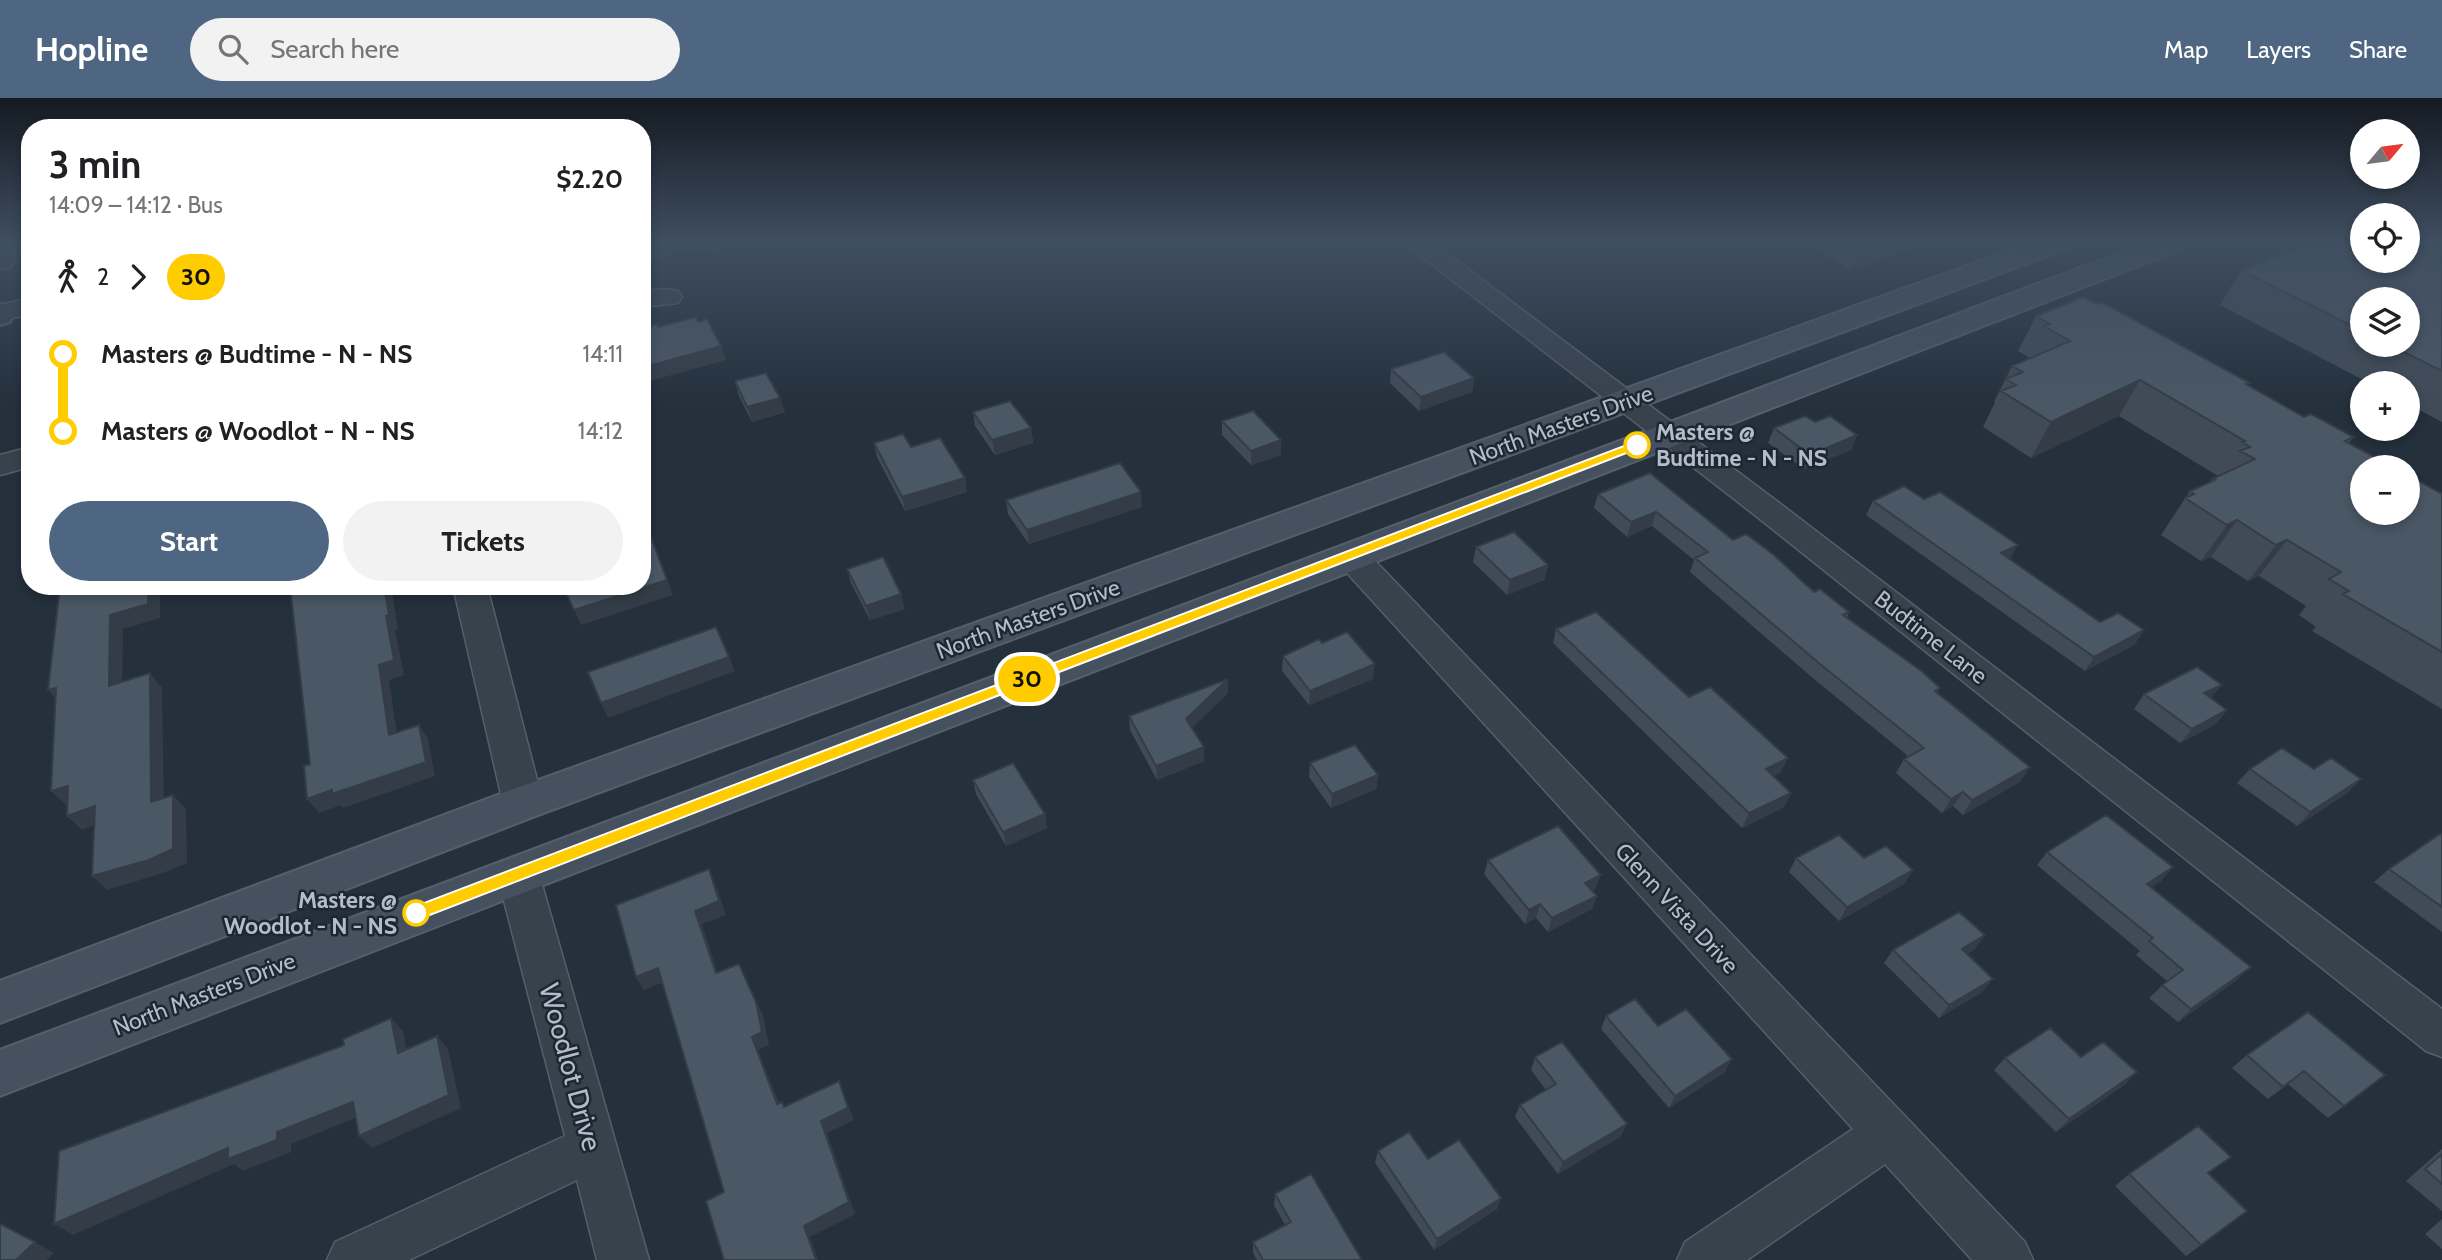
<!DOCTYPE html>
<meta charset="utf-8">
<style>
body{margin:0;font-family:Cabin,sans-serif;background:#f2f2f2;color:#202124;height:100vh;display:flex;flex-direction:column;font-size:26px;white-space:nowrap}
*{box-sizing:border-box;margin:0}
p{font-size:23px;color:#757577}
.icon{flex:none;width:38px;height:38px;fill:none;stroke:currentColor;stroke-width:2;stroke-linecap:round;stroke-linejoin:round}
.map{position:relative;flex:1;overflow:hidden}
.drawer{position:absolute;left:21px;top:21px;width:630px;height:476px;display:flex;flex-direction:column;background:#fff;border-radius:28px;box-shadow:0 4px 10px #0003}
.drawer>*{flex:none}
.badge{padding:0 14px;border-radius:23px;font-size:24px;line-height:46px}
.needle{width:46px;rotate:61deg}
.buttons{position:absolute;left:2350px;top:21px;display:grid;gap:14px}
.buttons a{display:grid;place-items:center;width:70px;height:70px;border-radius:50%;background:#fff;box-shadow:0 4px 10px #0003;font-size:35px}
.map>.badge{position:absolute;translate:-50% -50%;box-shadow:0 0 0 4px #fff}
.legs{display:flex;align-items:center;gap:10px;height:77px;padding:0 28px;font-size:23px}
.legs p{margin-inline-start:auto}
.head{display:flex;align-items:center;justify-content:space-between;height:119px;padding:0 28px}
h1{font-size:38px;font-weight:800;line-height:52px}
.cta{display:flex;gap:14px;margin-top:auto;padding:14px 28px}
.cta a{flex:1;height:80px;border-radius:42px;background:#4f6682;color:#fff;font-size:28px;font-weight:800;line-height:80px;text-align:center}
.cta a+a{background:#f2f2f2;color:#202124}
ul{padding:0 28px;list-style:none}
li{display:flex;align-items:center;gap:24px;height:77px;font-size:26px}
li i{display:grid;place-items:center;width:10px;height:100%;margin:0 9px;background:currentColor}
li i::after{content:'';width:18px;height:18px;margin:-9px;border:5px solid;border-radius:50%;background:#fff}
li p{margin-inline-start:auto}
li:first-child i{background:linear-gradient(#0000 50%,currentColor 0)}
li:last-child i{background:linear-gradient(currentColor 50%,#0000 0)}
header{display:flex;align-items:center;gap:42px;box-sizing:border-box;height:98px;padding:0 35px;background:#4f6682;color:#fff}
header strong{font-size:33px}
nav{display:flex;gap:38px;margin-inline-start:auto;font-size:24px}
.search{width:490px;height:63px;background:#f2f2f2;display:flex;align-items:center;gap:18px;box-sizing:border-box;padding:0 24px;border-radius:38px;color:#757577;font-size:26px}
.map>svg:first-child{display:block}
.lines{fill:none;stroke-linecap:round;stroke-linejoin:round}
.minor-casing{stroke:#555f6a;stroke-width:3}
.tertiary-casing{stroke:#555f6a;stroke-width:4}
.secondary-casing{stroke:#555f6a;stroke-width:4}
.minor{fill:#37424d;fill-rule:evenodd}
.tertiary{fill:#37424d;fill-rule:evenodd}
.secondary{fill:#45515f;fill-rule:evenodd}
.wall{fill:#404b57;fill-rule:evenodd}
.shaded-wall{fill:#343d47}
.building{fill:#4a5765;stroke:#343d47;stroke-width:2}
.line-1{fill:#fc0;stroke:#fff;stroke-width:2}
.stop-1-dot{fill:#fff;stroke:#fc0;stroke-width:3.5}
.labels{text-anchor:middle;dominant-baseline:central;stroke-width:5;stroke-linejoin:round;paint-order:stroke}
.street-label{font-size:23px;fill:#b3bcc8;stroke:#1d2731}
.stop-label{font-size:23px;font-weight:bold;fill:#b3bcc8;stroke:#1d2731;text-anchor:start}
.near-street-label{font-size:28px;fill:#b3bcc8;stroke:#1d2731}
</style>
<header>
<strong>Hopline</strong>
<div class="search"><svg class="icon" aria-label="search" viewBox="0 0 24 24"><circle cx="10" cy="10" r="6"/><path d="M15 15l6 6"/></svg>Search here</div>
<nav><a>Map</a><a>Layers</a><a>Share</a></nav>
</header>
<div class="map">
<svg width="2442" height="1162" viewBox="0 0 2442 1162">
<rect width="100%" height="100%" fill="#24303c"/>
<g class="lines">
<defs>
<path id="minor" d="M 1403,144 L 1432,144 L 1778,404 L 2442,911 L 2442,959 L 2426,953 L 1756,418 Z
M 668,191 L 678,193 L 682,199 L 678,205 L 642,209 L 642,193 Z
M 30,200 L 30,216 L 0,223 L 0,207 Z
M 30,349 L 30,369 L 0,377 L 0,357 Z
M 1350,446 L 1362,449 L 2025,1144 L 2033,1162 L 1972,1162 L 1885,1066 L 1747,1162 L 1677,1162 L 1685,1144 L 1853,1031 L 1338,465 L 1333,457 L 1338,449 Z
M 453,488 L 487,488 L 543,705 L 537,716 L 523,721 L 509,716 L 503,705 Z
M 518,759 L 533,764 L 539,776 L 649,1162 L 597,1162 L 577,1082 L 409,1162 L 327,1162 L 335,1144 L 565,1038 L 497,776 L 503,764 Z"/>
<path id="tertiary" d="M 0,144 L 15,144 L 14,163 L 10,169 L 0,171 Z
M 0,206 L 10,209 L 14,215 L 10,224 L 0,227 Z"/>
<path id="secondary" d="M 2033,144 L 2072,144 L 2069,150 L 538,717 L 0,925 L 0,883 L 508,693 Z
M 2149,144 L 2187,144 L 2184,150 L 0,998 L 0,952 Z"/>
</defs>
<use href="#minor" class="minor-casing"/>
<use href="#tertiary" class="tertiary-casing"/>
<use href="#secondary" class="secondary-casing"/>
<use href="#minor" class="minor"/>
<use href="#tertiary" class="tertiary"/>
<use href="#secondary" class="secondary"/>
</g>
<path class="wall" d="M 642,144 L 728,144 L 719,154 L 691,151 L 642,164 Z
M 1806,144 L 1931,144 L 1851,172 Z
M 2442,144 L 2442,324 L 2408,306 L 2408,285 L 2369,285 L 2220,207 L 2241,172 ZM 2362,201 L 2408,247 L 2362,247 Z
M 2036,218 L 2250,285 L 2248,287 L 2304,319 L 2354,339 L 2349,345 L 2442,396 L 2442,611 L 2312,533 L 2316,529 L 2299,517 L 2306,508 L 2259,478 L 2248,483 L 2211,459 L 2201,463 L 2161,437 L 2190,393 L 2210,384 L 2212,381 L 2218,378 L 2119,318 L 2031,360 L 1983,329 L 1995,304 L 1994,304 L 2012,268 L 2028,261 L 2028,259 L 2018,253 Z
M 1391,271 L 1474,280 L 1472,294 L 1419,313 L 1390,285 Z
M 735,283 L 780,300 L 785,314 L 752,324 L 739,298 Z
M 973,314 L 1031,330 L 1033,345 L 995,357 L 975,328 Z
M 1222,323 L 1281,342 L 1281,357 L 1251,367 L 1222,337 Z
M 1815,324 L 1857,337 L 1851,352 L 1804,371 L 1768,345 L 1774,330 Z
M 874,345 L 911,349 L 967,394 L 905,413 L 877,359 Z
M 1650,375 L 1733,442 L 1849,514 L 1847,520 L 1940,590 L 1937,595 L 2021,683 L 1963,717 L 1953,708 L 1942,715 L 1896,675 L 1904,661 L 1908,658 L 1814,581 L 1690,474 L 1694,462 L 1652,428 L 1627,439 L 1594,410 L 1598,396 Z
M 1006,402 L 1142,409 L 1029,446 L 1008,416 Z
M 1873,403 L 2010,461 L 2100,524 L 2144,532 L 2134,547 L 2085,573 L 1866,417 Z
M 1476,449 L 1548,467 L 1544,482 L 1507,497 L 1473,464 Z
M 847,471 L 905,511 L 870,522 L 851,485 Z
M 1556,531 L 1689,599 L 1781,674 L 1774,678 L 1791,695 L 1784,709 L 1742,730 L 1553,545 Z
M 1283,558 L 1373,581 L 1309,607 L 1282,573 Z
M 1228,595 L 1191,630 L 1204,663 L 1157,682 L 1130,632 L 1129,618 Z
M 2144,596 L 2211,600 L 2227,612 L 2216,626 L 2180,645 L 2134,611 Z
M 1310,665 L 1378,677 L 1376,691 L 1331,710 L 1309,679 Z
M 2250,671 L 2314,671 L 2361,681 L 2347,695 L 2297,728 L 2237,685 Z
M 973,682 L 1047,730 L 1006,748 L 976,696 Z
M 2442,737 L 2442,834 L 2374,784 L 2389,771 Z
M 2047,754 L 2173,769 L 2161,783 L 2151,789 L 2237,882 L 2178,924 L 2149,900 L 2167,883 L 2136,857 L 2140,853 L 2037,767 Z
M 1796,760 L 1864,760 L 1913,772 L 1904,786 L 1839,823 L 1789,774 Z
M 1488,762 L 1596,790 L 1592,792 L 1597,798 L 1592,811 L 1548,834 L 1536,820 L 1525,826 L 1484,776 Z
M 1975,851 L 1967,856 L 1993,881 L 1982,894 L 1939,920 L 1884,865 L 1893,852 Z
M 1606,918 L 1658,928 L 1725,974 L 1669,1010 L 1601,931 Z
M 2247,957 L 2385,977 L 2328,1020 L 2288,986 L 2268,1001 L 2232,970 Z
M 1535,959 L 1621,1038 L 1558,1076 L 1515,1019 L 1520,1007 L 1546,992 L 1531,972 Z
M 2081,959 L 2137,974 L 2124,987 L 2056,1034 L 1994,972 L 2005,960 Z
M 2442,1051 L 2442,1113 L 2406,1083 Z
M 1378,1053 L 1428,1061 L 1501,1100 L 1497,1111 L 1434,1152 L 1375,1065 Z
M 2129,1076 L 2208,1076 L 2201,1147 L 2186,1158 L 2115,1088 Z
M 1275,1096 L 1362,1162 L 1257,1162 L 1253,1155 L 1253,1144 L 1285,1127 L 1274,1107 Z
M 2442,1121 L 2442,1151 L 2425,1136 Z"/>
<path class="shaded-wall" d="M 660,144 L 689,144 L 691,151 L 642,164 L 642,149 Z
M 717,144 L 728,144 L 719,154 Z
M 1881,144 L 1931,144 L 1851,172 L 1858,152 Z
M 721,248 L 726,262 L 650,283 L 645,269 Z
M 1474,280 L 1472,294 L 1419,313 L 1421,299 Z
M 2140,282 L 2119,318 L 2031,360 L 2051,324 Z
M 780,300 L 785,314 L 752,324 L 747,309 Z
M 1031,330 L 1033,345 L 995,357 L 992,342 Z
M 1857,337 L 1851,352 L 1804,371 L 1810,357 Z
M 1281,342 L 1281,357 L 1251,367 L 1251,353 Z
M 965,380 L 967,394 L 905,413 L 902,399 Z
M 1141,394 L 1142,409 L 1029,446 L 1027,432 Z
M 1656,414 L 1652,428 L 1627,439 L 1631,424 Z
M 2237,422 L 2211,459 L 2201,463 L 2227,427 Z
M 649,433 L 673,497 L 581,527 L 574,512 Z
M 2287,442 L 2259,478 L 2248,483 L 2276,447 Z
M 2018,447 L 2010,461 L 2001,455 Z
M 1548,467 L 1544,482 L 1507,497 L 1510,482 Z
M 148,488 L 160,488 L 160,520 L 123,531 L 122,602 L 109,588 L 110,517 Z
M 384,488 L 391,488 L 398,531 L 395,532 L 404,577 L 389,582 L 399,651 L 389,637 L 379,567 Z
M 901,496 L 905,511 L 870,522 L 866,508 Z
M 2144,532 L 2134,547 L 2085,573 L 2094,559 Z
M 729,559 L 735,573 L 608,620 L 601,605 Z
M 1375,566 L 1373,581 L 1309,607 L 1310,593 Z
M 150,575 L 162,590 L 164,718 L 151,704 Z
M 1228,581 L 1228,595 L 1186,636 L 1186,621 Z
M 2222,587 L 2210,601 L 2204,595 Z
M 56,590 L 61,607 L 48,592 Z
M 2227,612 L 2216,626 L 2180,645 L 2192,631 Z
M 419,627 L 428,641 L 435,678 L 343,710 L 341,707 L 319,715 L 307,701 Z
M 1204,649 L 1204,663 L 1157,682 L 1156,668 Z
M 1788,660 L 1781,674 L 1760,685 L 1766,671 Z
M 2030,669 L 2021,683 L 1963,717 L 1972,702 Z
M 1378,677 L 1376,691 L 1331,710 L 1332,696 Z
M 2361,681 L 2347,695 L 2297,728 L 2310,714 Z
M 68,688 L 82,702 L 66,707 L 51,693 Z
M 1963,694 L 1953,708 L 1942,715 L 1951,701 Z
M 1791,695 L 1784,709 L 1742,730 L 1749,715 Z
M 173,697 L 186,711 L 187,765 L 163,775 L 107,792 L 92,778 Z
M 95,708 L 109,722 L 82,732 L 67,718 Z
M 1045,716 L 1047,730 L 1006,748 L 1003,734 Z
M 2173,769 L 2161,783 L 2135,800 L 2147,786 Z
M 709,771 L 715,785 L 726,817 L 702,826 L 722,889 L 716,875 L 695,813 Z
M 1913,772 L 1904,786 L 1839,823 L 1847,809 Z
M 1601,777 L 1596,790 L 1580,798 L 1585,785 Z
M 1597,798 L 1592,811 L 1548,834 L 1552,820 Z
M 1540,806 L 1536,820 L 1525,826 L 1529,812 Z
M 1985,837 L 1975,851 L 1952,864 L 1962,851 Z
M 739,866 L 763,917 L 769,947 L 758,952 L 784,1018 L 777,1006 L 752,939 Z
M 2251,869 L 2237,882 L 2178,924 L 2191,911 Z
M 658,870 L 666,883 L 644,892 L 636,879 Z
M 1993,881 L 1982,894 L 1939,920 L 1949,907 Z
M 391,920 L 403,933 L 410,968 L 398,955 Z
M 437,938 L 448,951 L 461,1010 L 372,1050 L 359,1038 Z
M 1732,961 L 1725,974 L 1669,1010 L 1675,998 Z
M 2137,974 L 2124,987 L 2056,1034 L 2069,1021 Z
M 839,983 L 854,1022 L 827,1035 L 855,1116 L 810,1139 L 818,1162 L 816,1162 L 804,1128 L 821,1023 Z
M 353,1004 L 365,1016 L 291,1046 L 291,1054 L 243,1073 L 234,1066 L 73,1137 L 54,1126 L 228,1050 L 277,1034 Z
M 1627,1026 L 1621,1038 L 1558,1076 L 1563,1064 Z
M 1501,1100 L 1497,1111 L 1434,1152 L 1437,1141 Z
M 35,1144 L 54,1155 L 47,1162 L 16,1162 Z"/>
<path class="building" d="M 642,144 L 660,144 L 642,149 Z
M 1846,144 L 1881,144 L 1858,152 Z
M 2313,144 L 2362,144 L 2362,163 L 2408,163 L 2408,144 L 2442,144 L 2442,273 L 2390,247 L 2408,247 L 2408,201 L 2362,201 L 2362,233 L 2241,172 Z
M 2083,199 L 2097,206 L 2102,204 L 2250,285 L 2246,286 L 2304,319 L 2311,316 L 2354,339 L 2345,343 L 2393,369 L 2362,369 L 2362,415 L 2408,415 L 2408,377 L 2442,396 L 2442,554 L 2343,496 L 2349,493 L 2329,481 L 2341,474 L 2287,442 L 2276,447 L 2237,422 L 2227,427 L 2185,400 L 2194,396 L 2190,393 L 2215,382 L 2212,381 L 2255,361 L 2240,353 L 2250,349 L 2242,344 L 2245,343 L 2140,282 L 2051,324 L 2001,293 L 2016,287 L 2006,281 L 2023,274 L 2012,268 L 2070,243 L 2044,228 L 2050,226 L 2036,218 Z
M 696,219 L 698,224 L 707,221 L 721,248 L 645,269 L 642,262 L 642,230 L 657,226 L 658,229 Z
M 1444,254 L 1474,280 L 1421,299 L 1391,271 Z
M 766,275 L 780,300 L 747,309 L 735,283 Z
M 1010,303 L 1031,330 L 992,342 L 973,314 Z
M 1253,313 L 1281,342 L 1251,353 L 1222,323 Z
M 1805,318 L 1815,324 L 1830,318 L 1857,337 L 1810,357 L 1774,330 Z
M 903,336 L 911,349 L 940,340 L 965,380 L 902,399 L 874,345 Z
M 1120,365 L 1141,394 L 1027,432 L 1006,402 Z
M 1650,375 L 1733,442 L 1746,436 L 1774,457 L 1814,494 L 1820,491 L 1849,514 L 1843,517 L 1923,574 L 1940,590 L 1935,593 L 2030,669 L 1972,702 L 1963,694 L 1951,701 L 1904,661 L 1924,650 L 1820,566 L 1695,460 L 1708,454 L 1656,414 L 1631,424 L 1598,396 Z
M 1904,388 L 1924,401 L 1940,394 L 2018,447 L 2001,455 L 2100,524 L 2118,515 L 2144,532 L 2094,559 L 1873,403 Z
M 642,418 L 643,418 L 667,482 L 574,512 L 563,488 L 642,488 Z
M 1514,434 L 1548,467 L 1510,482 L 1476,449 Z
M 883,459 L 901,496 L 866,508 L 847,471 Z
M 60,488 L 148,488 L 148,506 L 110,517 L 109,588 L 150,575 L 151,704 L 173,697 L 173,751 L 149,762 L 92,778 L 95,708 L 67,718 L 68,688 L 51,693 L 56,590 L 48,592 Z
M 290,488 L 384,488 L 389,517 L 386,518 L 394,562 L 379,567 L 389,637 L 419,627 L 426,664 L 332,696 L 332,692 L 307,701 L 304,668 L 310,666 Z
M 1596,514 L 1689,599 L 1710,589 L 1788,660 L 1766,671 L 1791,695 L 1749,715 L 1556,531 Z
M 716,529 L 729,559 L 601,605 L 588,574 Z
M 1347,534 L 1375,566 L 1310,593 L 1283,558 L 1319,541 L 1322,545 Z
M 2197,569 L 2222,587 L 2204,595 L 2227,612 L 2192,631 L 2144,596 Z
M 1228,581 L 1186,621 L 1204,649 L 1156,668 L 1129,618 Z
M 1355,647 L 1378,677 L 1332,696 L 1310,665 Z
M 2282,650 L 2314,671 L 2331,660 L 2361,681 L 2310,714 L 2250,671 Z
M 1013,665 L 1045,716 L 1003,734 L 973,682 Z
M 2106,717 L 2173,769 L 2147,786 L 2251,869 L 2191,911 L 2162,887 L 2183,872 L 2149,843 L 2153,840 L 2047,754 Z
M 1558,728 L 1601,777 L 1585,785 L 1597,798 L 1552,820 L 1540,806 L 1529,812 L 1488,762 Z
M 2440,736 L 2442,737 L 2442,809 L 2389,771 Z
M 1839,737 L 1864,760 L 1886,748 L 1913,772 L 1847,809 L 1796,760 Z
M 709,771 L 719,803 L 695,813 L 716,875 L 739,866 L 756,904 L 762,934 L 752,939 L 777,1006 L 782,1004 L 784,1009 L 839,983 L 848,1010 L 821,1023 L 849,1104 L 804,1128 L 816,1162 L 724,1162 L 706,1103 L 724,1094 L 658,870 L 636,879 L 616,807 Z
M 1959,814 L 1985,837 L 1962,851 L 1993,881 L 1949,907 L 1893,852 Z
M 1635,901 L 1658,928 L 1686,911 L 1732,961 L 1675,998 L 1606,918 Z
M 2308,914 L 2385,977 L 2344,1008 L 2304,973 L 2283,989 L 2247,957 Z
M 391,920 L 398,955 L 437,938 L 449,997 L 359,1038 L 353,1004 L 277,1034 L 277,1042 L 228,1061 L 228,1050 L 54,1126 L 59,1053 L 344,947 L 343,941 Z
M 2050,930 L 2081,959 L 2103,944 L 2137,974 L 2069,1021 L 2005,960 Z
M 1562,944 L 1627,1026 L 1563,1064 L 1520,1007 L 1556,986 L 1535,959 Z
M 2198,1028 L 2231,1059 L 2208,1075 L 2247,1113 L 2201,1147 L 2129,1076 Z
M 1409,1034 L 1428,1061 L 1459,1042 L 1501,1100 L 1437,1141 L 1378,1053 Z
M 2442,1056 L 2442,1086 L 2425,1071 Z
M 1311,1076 L 1362,1162 L 1263,1162 L 1253,1144 L 1291,1124 L 1275,1096 Z
M 0,1126 L 35,1144 L 16,1162 L 0,1162 Z"/>
<linearGradient id="sky" x2="0" y2="1"><stop stop-color="#141a21"/><stop offset="0.47" stop-color="#3f4e61"/><stop offset="1" stop-color="#3f4e61" stop-opacity="0"/></linearGradient>
<rect width="2442" height="307" fill="url(#sky)"/>
<path class="line-1" d="M 1637,343 L 1643,347 L 1642,349 L 422,820 L 411,820 L 408,815 L 411,810 Z"/>
<g class="stop-1-dot">
<circle cx="1637" cy="347" r="12"/>
<circle cx="416" cy="815" r="12"/>
</g>
<g class="labels">
<g class="street-label">
<text transform="translate(1561 327) rotate(-20)">North Masters Drive</text>
<text transform="translate(1028 521) rotate(-20)">North Masters Drive</text>
<text transform="translate(1931 539) rotate(38)">Budtime Lane</text>
<text transform="translate(1677 810) rotate(47)">Glenn Vista Drive</text>
<text transform="translate(204 896) rotate(-21)">North Masters Drive</text>
</g>
<g class="stop-label">
<text x="1656" y="334">Masters @<tspan x="1656" dy="26">Budtime - N - NS</tspan></text>
<text x="397" y="802" text-anchor="end">Masters @<tspan x="397" dy="26">Woodlot - N - NS</tspan></text>
</g>
<g class="near-street-label">
<text transform="translate(571 969) rotate(75)">Woodlot Drive</text>
</g>
</g>
</svg>
<div class="buttons">
<a><svg class="needle" viewBox="-14 -14 28 28"><path d="M0-13l5 13h-10z" fill="#e53935"/><path d="M0 13l5-13h-10z" fill="#757577"/></svg></a>
<a><svg class="icon" aria-label="locate" viewBox="0 0 24 24"><circle cx="12" cy="12" r="6"/><path d="M12 2v4M12 18v4M2 12h4M18 12h4"/></svg></a>
<a><svg class="icon" aria-label="layers" viewBox="0 0 24 24"><path d="M12 4l9 5-9 5-9-5zM3 14l9 5 9-5"/></svg></a>
<a>+</a>
<a>−</a>
</div>
<b class="badge" style="left:1027px;top:581px;background:#fc0;color:#111">30</b>
<section class="drawer">
<div class="head"><div><h1>3 min</h1><p>14:09 – 14:12 · Bus</p></div><b>$2.20</b></div>
<div class="legs"><svg class="icon" aria-label="walk" viewBox="0 0 24 24"><circle cx="13" cy="4" r="2"/><path d="M13 8l-2 6 4 7M11 14l-3 7M7 12l3-4h3l4 4"/></svg>2<svg class="icon" aria-label="forward" viewBox="0 0 24 24"><path d="M9 5l7 7-7 7"/></svg><b class="badge" style="background:#fc0;color:#111">30</b></div>
<ul>
<li><i style="color:#fc0"></i><b>Masters @ Budtime - N - NS</b><p>14:11</p></li>
<li><i style="color:#fc0"></i><b>Masters @ Woodlot - N - NS</b><p>14:12</p></li>
</ul>
<div class="cta"><a>Start</a><a>Tickets</a></div>
</section>
</div>
